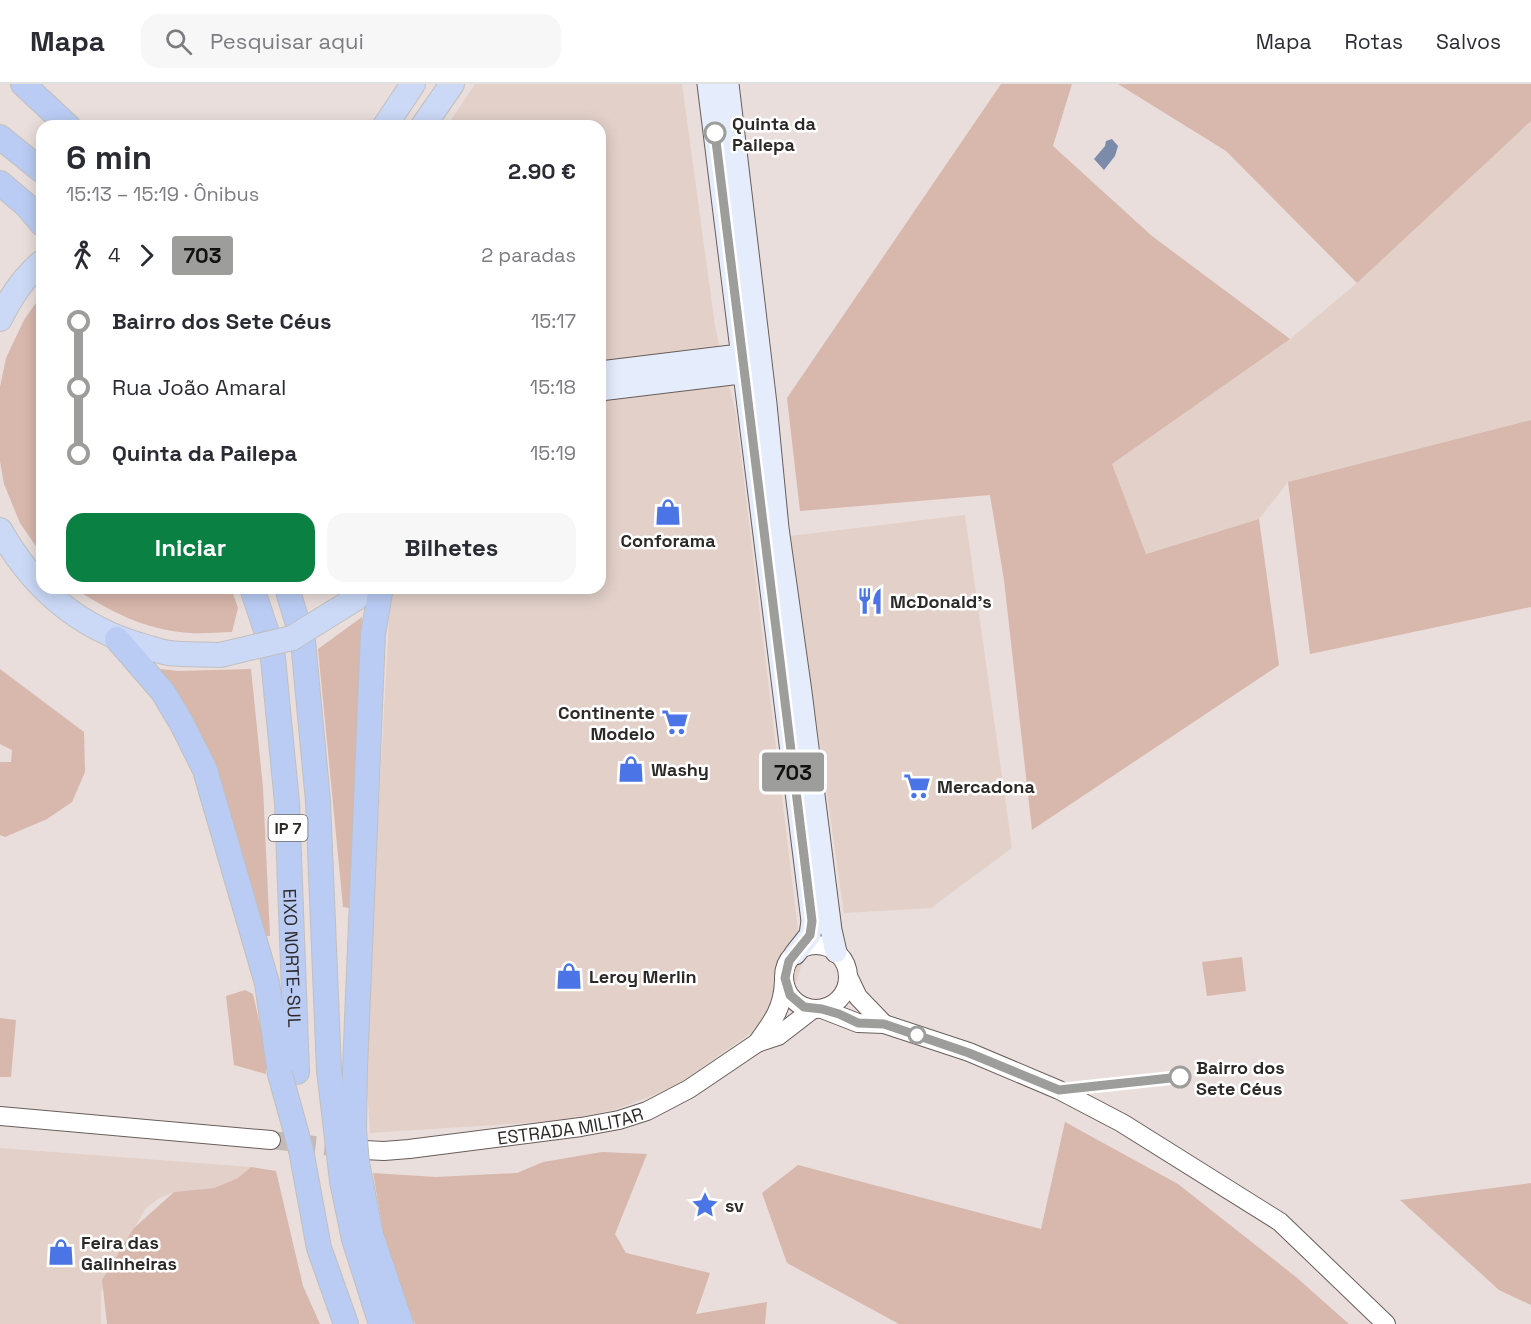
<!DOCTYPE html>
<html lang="pt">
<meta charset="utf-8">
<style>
body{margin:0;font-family:"Space Grotesk",sans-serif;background:#f7f7f7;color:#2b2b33;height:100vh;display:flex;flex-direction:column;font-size:22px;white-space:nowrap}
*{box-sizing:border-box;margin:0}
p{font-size:20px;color:#7c7c81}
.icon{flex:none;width:33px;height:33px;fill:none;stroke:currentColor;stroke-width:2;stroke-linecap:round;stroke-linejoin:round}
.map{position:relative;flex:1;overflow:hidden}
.sheet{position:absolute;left:36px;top:36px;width:570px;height:474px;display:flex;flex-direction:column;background:#fff;border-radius:18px;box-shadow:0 3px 15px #0003}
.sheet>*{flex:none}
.badge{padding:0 12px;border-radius:4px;font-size:21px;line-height:39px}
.map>.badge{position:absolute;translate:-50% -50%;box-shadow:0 0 0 3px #fff}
.legs{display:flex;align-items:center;gap:9px;height:66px;padding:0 30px;font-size:20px}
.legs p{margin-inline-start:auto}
.overview{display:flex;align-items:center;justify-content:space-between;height:102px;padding:0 30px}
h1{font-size:33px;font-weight:700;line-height:45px}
.button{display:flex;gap:12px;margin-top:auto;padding:12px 30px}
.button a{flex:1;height:69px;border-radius:18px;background:#0b8043;color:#fff;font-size:24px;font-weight:700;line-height:69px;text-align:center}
.button a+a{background:#f7f7f7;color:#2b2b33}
ul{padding:0 30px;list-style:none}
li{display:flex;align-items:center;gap:21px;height:66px;font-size:22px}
li i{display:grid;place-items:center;width:9px;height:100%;margin:0 8px;background:currentColor}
li i::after{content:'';width:15px;height:15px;margin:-8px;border:4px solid;border-radius:50%;background:#fff}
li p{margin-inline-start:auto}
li:first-child i{background:linear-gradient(#0000 50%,currentColor 0)}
li:last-child i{background:linear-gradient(currentColor 50%,#0000 0)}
header{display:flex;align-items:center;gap:36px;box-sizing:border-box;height:84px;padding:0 30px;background:#fff;border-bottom:2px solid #e1e1e2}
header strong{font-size:28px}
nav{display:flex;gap:33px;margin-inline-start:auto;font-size:21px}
.search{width:420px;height:54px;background:#f7f7f7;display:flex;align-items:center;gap:15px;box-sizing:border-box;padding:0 21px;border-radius:18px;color:#7c7c81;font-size:22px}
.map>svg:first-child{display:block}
.built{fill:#e2d0c9}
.green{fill:#d8b7ac}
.water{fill:#7d8bab}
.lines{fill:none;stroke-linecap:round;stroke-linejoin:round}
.tertiary-tunnel{stroke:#c3bab7;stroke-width:18;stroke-dasharray:18 9;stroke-linecap:butt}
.tertiary-casing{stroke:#675e5b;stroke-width:20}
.secondary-casing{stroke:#675e5b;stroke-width:23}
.primary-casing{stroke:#c0bfbe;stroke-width:26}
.trunk-casing{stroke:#c0bfbe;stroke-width:26}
.tertiary{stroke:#fff;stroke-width:18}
.secondary{stroke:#e5ecfb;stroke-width:21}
.primary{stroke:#cbd9f7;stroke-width:24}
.trunk{stroke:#baccf4;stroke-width:24}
.primary-bridge-casing{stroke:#c0bfbe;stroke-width:26;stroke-linecap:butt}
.trunk-bridge-casing{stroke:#c0bfbe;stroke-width:26;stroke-linecap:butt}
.primary-bridge{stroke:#cbd9f7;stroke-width:24}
.trunk-bridge{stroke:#baccf4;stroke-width:24}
.line-1-casing{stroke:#fff;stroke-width:14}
.line-1{stroke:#9d9d9c;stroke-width:9}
.stop-1-dot{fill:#fff;stroke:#9d9d9c;stroke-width:3}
.labels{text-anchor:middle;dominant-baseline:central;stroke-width:5;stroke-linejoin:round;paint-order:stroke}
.shield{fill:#fff;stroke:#6c6968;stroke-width:1.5}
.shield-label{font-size:16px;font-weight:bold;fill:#2d2928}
.stop-label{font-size:18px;font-weight:bold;fill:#2d2928;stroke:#fff;text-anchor:start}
.poi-label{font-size:18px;font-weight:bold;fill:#2d2928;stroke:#fff;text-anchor:start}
.street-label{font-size:18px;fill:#2d2928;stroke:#fff}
</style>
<header>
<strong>Mapa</strong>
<div class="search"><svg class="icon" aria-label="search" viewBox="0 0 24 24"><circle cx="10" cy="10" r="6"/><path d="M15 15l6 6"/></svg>Pesquisar aqui</div>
<nav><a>Mapa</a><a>Rotas</a><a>Salvos</a></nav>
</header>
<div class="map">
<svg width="1531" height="1240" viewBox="0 0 1531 1240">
<rect width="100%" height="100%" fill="#e9dedb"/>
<path class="built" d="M 475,0 L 682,0 L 715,242 L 736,331 L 802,880 L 788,923 L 678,1000 L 646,1014 L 614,1026 L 580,1033 L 542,1038 L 370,1049 L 365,971 L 389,535 L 394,504 L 600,504 L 600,42 L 447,42 Z
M 1531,37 L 1531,336 L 1288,398 L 1259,435 L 1145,470 L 1112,380 L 1290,255 L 1357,199 Z
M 965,431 L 1012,764 L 931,824 L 844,829 L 790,452 Z
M 0,1064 L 251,1083 L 238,1094 L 214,1104 L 174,1108 L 158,1115 L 145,1125 L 108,1192 L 101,1208 L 101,1240 L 0,1240 Z"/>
<path class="green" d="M 1001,0 L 1072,0 L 1053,62 L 1152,152 L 1290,255 L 1112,380 L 1146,470 L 1259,435 L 1279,581 L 1032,746 L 1004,496 L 990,411 L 800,427 L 787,314 Z
M 1118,0 L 1531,0 L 1531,37 L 1357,199 L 1226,67 Z
M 42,210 L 42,471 L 20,439 L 4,400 L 0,377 L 0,303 L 6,274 L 24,236 Z
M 1531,336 L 1531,523 L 1310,570 L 1288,398 Z
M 74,504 L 231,504 L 238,524 L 232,548 C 218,548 204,550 190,549 C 145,546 111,528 74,504 Z
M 362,533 L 349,824 L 343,823 L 318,565 Z
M 0,585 L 84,648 L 85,688 L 72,718 L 47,735 L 5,753 L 0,751 L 0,678 L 11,678 L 12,666 L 0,660 Z
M 161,585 L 178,587 L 251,585 L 263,704 L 270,852 L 264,852 L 157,588 Z
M 1242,873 L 1246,907 L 1207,912 L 1202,878 Z
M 245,906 L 253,910 L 266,967 L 266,990 L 234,981 L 226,912 Z
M 0,934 L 16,936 L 11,993 L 0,993 Z
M 1065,1038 L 1178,1100 L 1296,1193 L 1349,1240 L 899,1240 L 787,1179 L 762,1109 L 798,1081 L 1041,1145 Z
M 602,1068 L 647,1070 L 615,1150 L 626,1169 L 710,1189 L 696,1230 L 767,1218 L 765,1240 L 415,1240 L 403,1213 L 386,1164 L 373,1089 L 436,1093 L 517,1089 L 543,1078 Z
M 251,1083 L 276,1087 L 303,1202 L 320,1240 L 107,1240 L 102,1196 L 134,1144 L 174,1108 L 214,1104 L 238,1094 Z
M 1531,1099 L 1531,1221 L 1499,1206 L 1400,1116 Z"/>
<path class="water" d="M 1112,55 L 1118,62 L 1115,72 L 1104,86 L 1094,75 L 1105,62 L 1106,57 Z"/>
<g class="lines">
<path class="tertiary-tunnel" d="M 271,1056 L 350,1065"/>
<defs>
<g id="tertiary">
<circle cx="816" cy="893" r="32"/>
<path d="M 848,892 L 858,913 L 884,940"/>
<path d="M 822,925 L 858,939 L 884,940 L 969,968 L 1059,1006 L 1122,1039 L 1280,1138 L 1386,1240"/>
<path d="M 757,959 C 773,937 783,924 784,897"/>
<path d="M 0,1032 L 271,1056"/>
<path id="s1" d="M 364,1066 L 384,1067 L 409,1065 L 581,1043 L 619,1036 L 647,1027 L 689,1005 L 757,959 L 778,952 L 813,925"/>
</g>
<path id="secondary" d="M 708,0 L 812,837 L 810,851 L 795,870
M 728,0 L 766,320 L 778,444 L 801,608 L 831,846 L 836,868
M 600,288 L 756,269
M 600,306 L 757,287"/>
<path id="primary" d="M 385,42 L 413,0
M 423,42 L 452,0
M 0,235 C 10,214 24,193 42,178
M 0,446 C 33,504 78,544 143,562 C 151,564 160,568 169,569 C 186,571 203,570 220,571
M 355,515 L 365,504"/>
<g id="trunk">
<path d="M 23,0 L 68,42"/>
<path d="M 0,53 L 42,87"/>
<path d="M 0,99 L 26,121 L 42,140"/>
<path id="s2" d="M 252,504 L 272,564 L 287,719 L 297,988"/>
<path d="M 287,504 L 303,557 L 318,717 L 329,986"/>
<path d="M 117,555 L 163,608 L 182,640 L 205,686 L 267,899 L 280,990"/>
<path d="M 355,984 L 373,550 L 381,504"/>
<path d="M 301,1066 L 319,1164 L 346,1240"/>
<path d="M 371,1151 L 401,1240"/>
<path d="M 354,1155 L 381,1240"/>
</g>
</defs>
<use href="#tertiary" class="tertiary-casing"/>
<use href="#secondary" class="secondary-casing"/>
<use href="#primary" class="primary-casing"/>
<use href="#trunk" class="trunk-casing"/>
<use href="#tertiary" class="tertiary"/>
<use href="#secondary" class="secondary"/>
<use href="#primary" class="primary"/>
<use href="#trunk" class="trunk"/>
<defs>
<path id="primary-bridge" d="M 220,571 L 292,554 L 355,515"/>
<path id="trunk-bridge" d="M 355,984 L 354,1046 L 357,1079 L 371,1151
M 329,986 L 342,1097 L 354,1155
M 280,990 L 301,1066"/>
</defs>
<use href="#primary-bridge" class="primary-bridge-casing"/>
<use href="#trunk-bridge" class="trunk-bridge-casing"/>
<use href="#primary-bridge" class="primary-bridge"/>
<use href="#trunk-bridge" class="trunk-bridge"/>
</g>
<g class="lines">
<defs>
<path id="line-1" d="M 715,49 L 812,837 L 810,851 L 789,877 L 785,894 L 790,911 L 804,923 L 822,925 L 839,930 L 858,939 L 884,940 L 969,969 L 1059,1006 L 1180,993"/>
</defs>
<use href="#line-1" class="line-1-casing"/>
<use href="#line-1" class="line-1"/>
</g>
<defs>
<symbol id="shop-bare" viewBox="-9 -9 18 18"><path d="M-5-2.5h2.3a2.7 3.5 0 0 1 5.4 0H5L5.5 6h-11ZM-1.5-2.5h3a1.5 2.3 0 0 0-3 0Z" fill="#4b74e7" stroke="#fff" stroke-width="2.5" paint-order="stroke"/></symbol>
<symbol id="restaurant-bare" viewBox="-9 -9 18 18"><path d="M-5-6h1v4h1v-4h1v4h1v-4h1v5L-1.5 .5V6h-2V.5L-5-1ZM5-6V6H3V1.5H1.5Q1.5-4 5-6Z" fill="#4b74e7" stroke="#fff" stroke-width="2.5" paint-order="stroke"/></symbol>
<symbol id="supermarket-bare" viewBox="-9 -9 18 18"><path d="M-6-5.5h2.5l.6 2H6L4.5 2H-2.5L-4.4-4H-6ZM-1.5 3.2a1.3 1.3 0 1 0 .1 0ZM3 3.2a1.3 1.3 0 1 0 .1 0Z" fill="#4b74e7" stroke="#fff" stroke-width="2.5" paint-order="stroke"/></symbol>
<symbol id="sight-bare" viewBox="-9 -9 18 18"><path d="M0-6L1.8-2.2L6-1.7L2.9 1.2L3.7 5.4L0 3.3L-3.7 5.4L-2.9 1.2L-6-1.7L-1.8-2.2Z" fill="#4b74e7" stroke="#fff" stroke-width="2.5" paint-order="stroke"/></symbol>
</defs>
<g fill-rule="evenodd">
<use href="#shop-bare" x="649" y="409" width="38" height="38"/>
<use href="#restaurant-bare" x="851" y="498" width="38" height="38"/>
<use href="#supermarket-bare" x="656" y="619" width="38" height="38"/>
<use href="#shop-bare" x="612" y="666" width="38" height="38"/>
<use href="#supermarket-bare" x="898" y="683" width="38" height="38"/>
<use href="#shop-bare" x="550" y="873" width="38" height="38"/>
<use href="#sight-bare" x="686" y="1102" width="38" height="38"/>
<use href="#shop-bare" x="42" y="1149" width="38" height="38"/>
</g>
<g class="stop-1-dot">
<circle cx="715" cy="49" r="10"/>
<circle cx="917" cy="951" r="8"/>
<circle cx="1180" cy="993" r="10"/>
</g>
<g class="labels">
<rect class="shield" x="268.5" y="731" width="39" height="26" rx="4.5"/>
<g class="shield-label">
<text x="288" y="744">IP 7</text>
</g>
<g class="stop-label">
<text x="732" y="39">Quinta da<tspan x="732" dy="21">Pailepa</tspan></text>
<text x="1196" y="983">Bairro dos<tspan x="1196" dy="21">Sete Céus</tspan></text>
</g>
<g class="poi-label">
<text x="668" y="456" text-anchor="middle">Conforama</text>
<text x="890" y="517">McDonald's</text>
<text x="655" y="628" text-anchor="end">Continente<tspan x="655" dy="21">Modelo</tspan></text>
<text x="651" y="685">Washy</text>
<text x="937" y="702">Mercadona</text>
<text x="589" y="892">Leroy Merlin</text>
<text x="725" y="1121">sv</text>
<text x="81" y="1158">Feira das<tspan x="81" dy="21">Galinheiras</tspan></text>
</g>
<g class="street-label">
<text stroke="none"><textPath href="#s2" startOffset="374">EIXO NORTE-SUL</textPath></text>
<text stroke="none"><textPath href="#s1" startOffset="208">ESTRADA MILITAR</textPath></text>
</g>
</g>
</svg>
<b class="badge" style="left:793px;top:688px;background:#9d9d9c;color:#111">703</b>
<section class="sheet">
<div class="overview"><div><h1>6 min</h1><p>15:13 – 15:19 · Ônibus</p></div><b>2.90 €</b></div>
<div class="legs"><svg class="icon" aria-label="walk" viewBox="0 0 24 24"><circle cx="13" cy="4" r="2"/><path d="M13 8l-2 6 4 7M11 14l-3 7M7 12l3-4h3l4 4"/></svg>4<svg class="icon" aria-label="forward" viewBox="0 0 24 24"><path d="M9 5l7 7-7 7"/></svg><b class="badge" style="background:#9d9d9c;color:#111">703</b><p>2 paradas</p></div>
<ul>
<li><i style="color:#9d9d9c"></i><b>Bairro dos Sete Céus</b><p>15:17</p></li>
<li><i style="color:#9d9d9c"></i><span>Rua João Amaral</span><p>15:18</p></li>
<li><i style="color:#9d9d9c"></i><b>Quinta da Pailepa</b><p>15:19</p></li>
</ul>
<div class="button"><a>Iniciar</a><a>Bilhetes</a></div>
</section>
</div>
